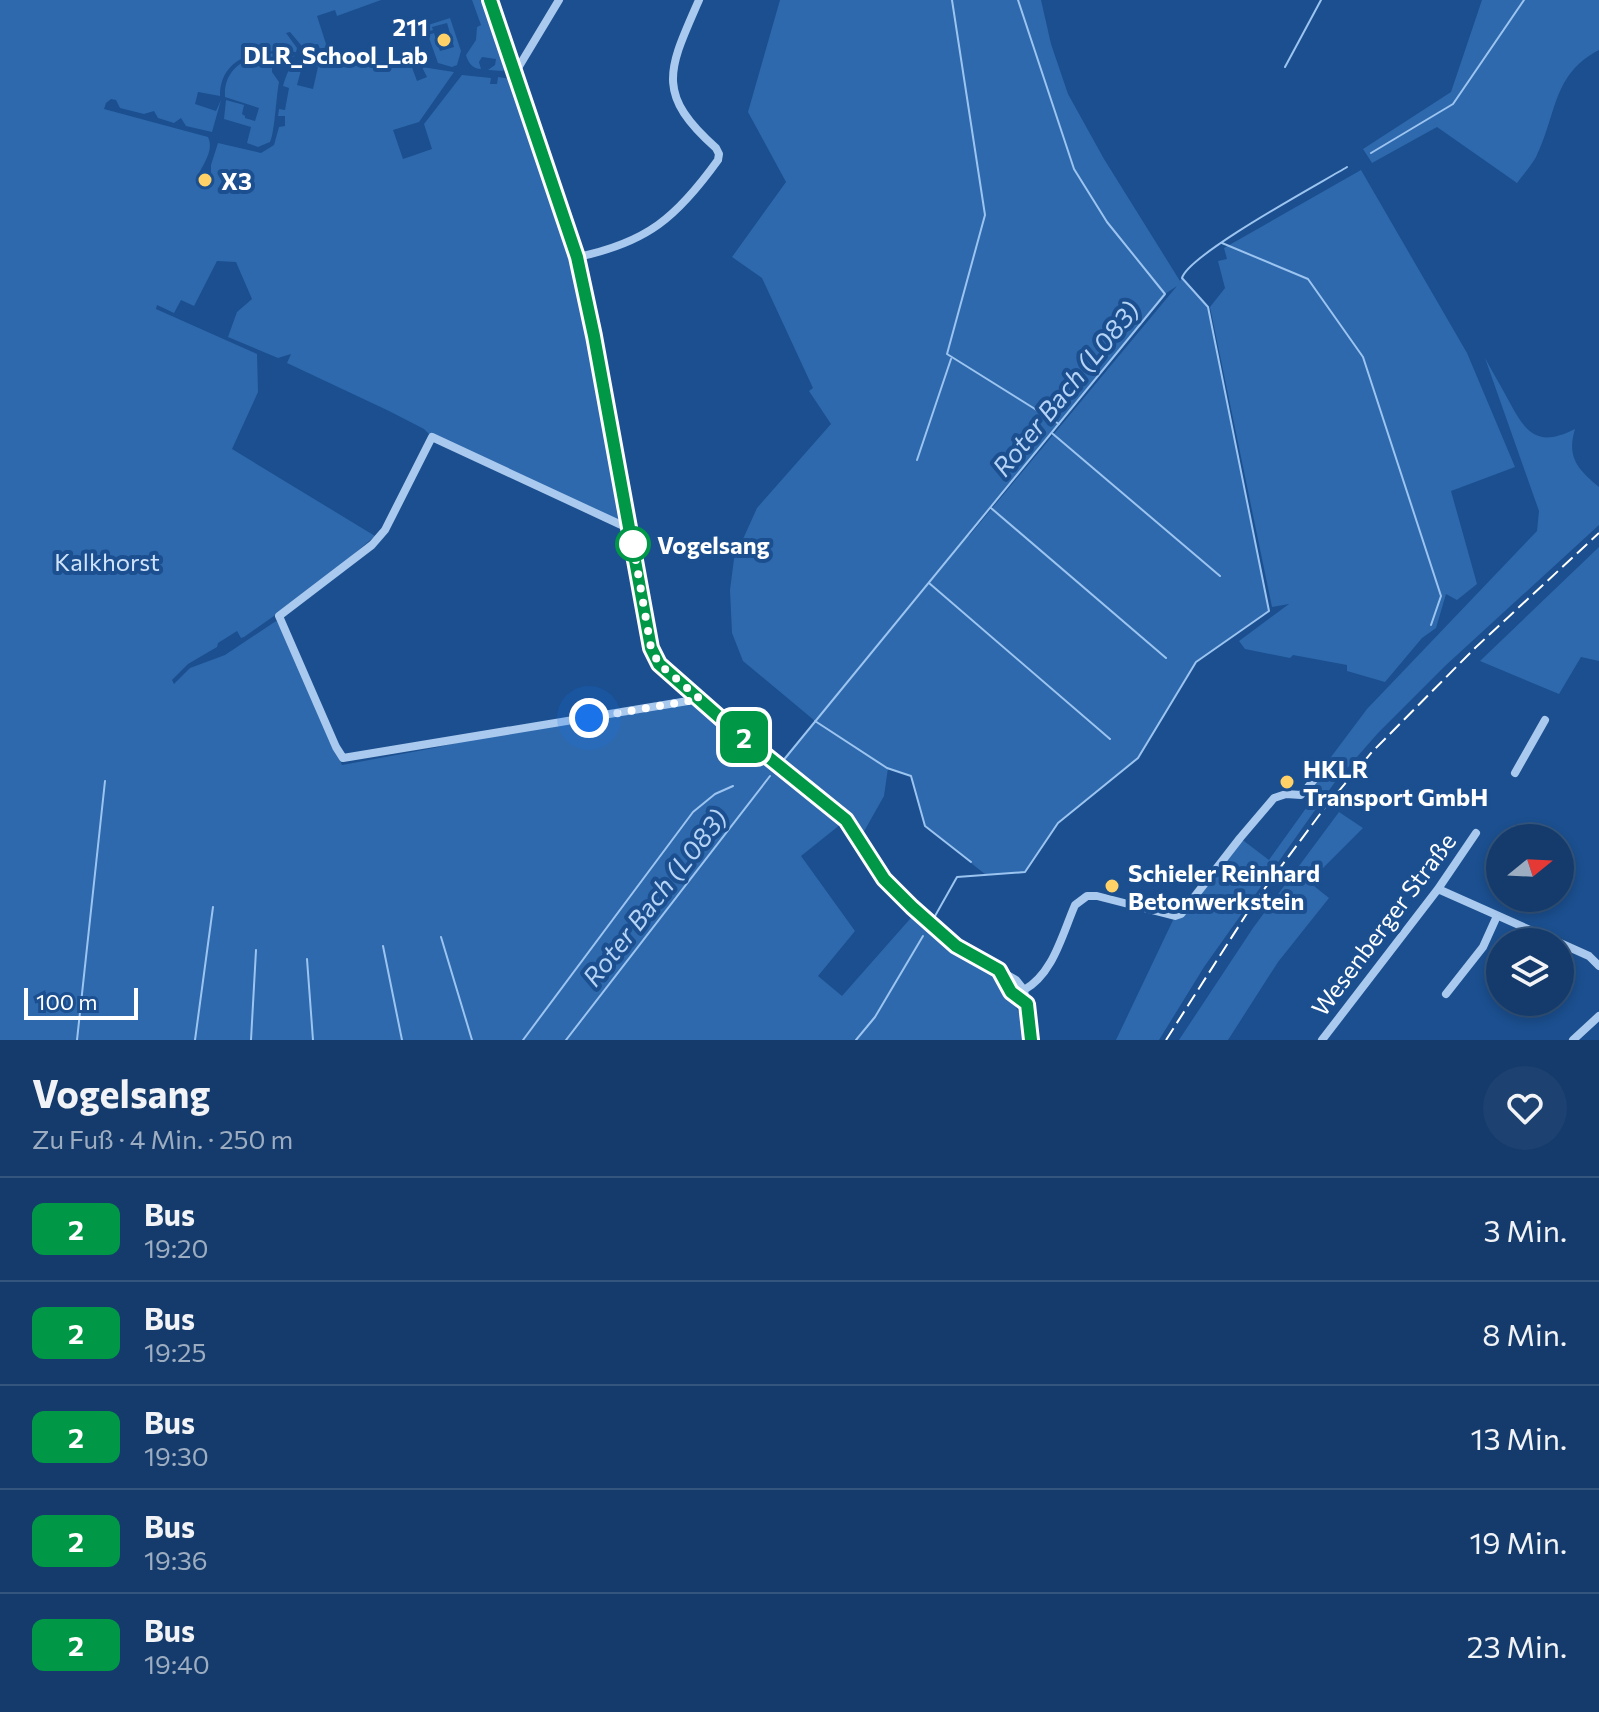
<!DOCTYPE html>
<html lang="de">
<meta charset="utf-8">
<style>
body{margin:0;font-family:Commissioner,sans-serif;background:#1d4271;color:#f1f3f6;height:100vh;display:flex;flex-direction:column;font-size:30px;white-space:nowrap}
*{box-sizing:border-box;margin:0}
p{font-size:26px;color:#9dadc1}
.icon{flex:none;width:44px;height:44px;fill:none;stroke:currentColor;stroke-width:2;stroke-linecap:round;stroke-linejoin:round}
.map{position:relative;height:1040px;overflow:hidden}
.side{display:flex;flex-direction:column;background:#143b6b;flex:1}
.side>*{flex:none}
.badge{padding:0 16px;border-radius:12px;font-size:28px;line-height:52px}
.needle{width:52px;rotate:72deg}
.controls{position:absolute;left:1486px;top:824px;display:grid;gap:16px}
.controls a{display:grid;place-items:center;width:88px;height:88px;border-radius:50%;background:#143b6b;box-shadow:0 4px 12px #0003,0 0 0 2px #33557e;font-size:40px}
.scale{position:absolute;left:24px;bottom:20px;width:114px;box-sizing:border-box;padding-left:8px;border:4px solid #fff;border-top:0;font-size:22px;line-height:28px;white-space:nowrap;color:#fff;-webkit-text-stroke:6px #1b4f8f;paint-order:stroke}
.you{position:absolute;width:40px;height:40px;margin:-20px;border:6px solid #fff;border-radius:50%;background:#1a73e8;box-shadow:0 0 0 12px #1a73e833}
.map>.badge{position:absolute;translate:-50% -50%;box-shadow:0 0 0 4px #fff}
.round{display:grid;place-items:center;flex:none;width:84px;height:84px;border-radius:42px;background:#1d4271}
.overview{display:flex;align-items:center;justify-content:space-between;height:136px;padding:0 32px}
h1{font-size:38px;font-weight:700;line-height:60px}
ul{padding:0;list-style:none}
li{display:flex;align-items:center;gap:24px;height:104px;padding:0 32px;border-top:2px solid #33557e}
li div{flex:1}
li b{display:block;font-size:30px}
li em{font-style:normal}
li .badge{min-width:88px;font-weight:700;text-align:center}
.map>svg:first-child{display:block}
.green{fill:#2e69ad;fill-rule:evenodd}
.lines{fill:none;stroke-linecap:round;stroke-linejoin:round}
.stream{stroke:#9cc4f0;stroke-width:2}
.minor{stroke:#a9c9ee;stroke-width:8}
.rail{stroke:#fff;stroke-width:2;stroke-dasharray:14 6;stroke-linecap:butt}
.line-casing{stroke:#fff;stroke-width:18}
.line{stroke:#009847;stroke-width:12}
.walk{stroke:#fff;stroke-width:8;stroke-dasharray:0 14.4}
.poi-dot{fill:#ffd166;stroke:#1b4f8f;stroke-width:3}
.stop-dot{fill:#fff;stroke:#009847;stroke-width:4}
.labels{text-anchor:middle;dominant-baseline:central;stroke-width:8;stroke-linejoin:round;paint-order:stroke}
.poi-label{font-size:24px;font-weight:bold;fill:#fff;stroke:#1b4f8f;text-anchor:start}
.stop-label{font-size:24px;font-weight:bold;fill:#fff;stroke:#1b4f8f;text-anchor:start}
.park-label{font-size:24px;fill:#cfe3fa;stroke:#1b4f8f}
.street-label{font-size:24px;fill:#fff;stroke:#1b4f8f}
.water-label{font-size:26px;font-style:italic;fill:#b5d3f5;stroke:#1b4f8f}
</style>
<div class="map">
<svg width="1599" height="1040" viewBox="0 0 1599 1040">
<rect width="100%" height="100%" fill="#1b4f8f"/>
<path class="green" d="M 0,0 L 381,0 L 337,16 L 335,10 L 317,16 L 327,47 L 320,49 L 318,44 L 306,47 L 306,51 L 290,32 L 286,33 L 297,48 L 296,52 C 263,48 220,54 220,96 L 198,92 L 195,104 L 216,111 L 221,100 L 212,132 L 186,126 L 181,118 L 174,123 L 158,118 L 154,111 L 144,114 L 120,108 L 116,100 L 111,99 L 106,103 L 104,109 L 208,137 C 215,152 201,166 196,180 L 203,187 L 211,183 L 211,165 L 218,143 L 261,153 L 274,145 L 279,127 L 285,126 L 285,116 L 278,116 L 279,109 L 285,110 L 289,88 L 283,86 C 288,70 291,61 308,58 L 310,61 L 309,64 L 303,63 L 297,85 L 313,89 L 318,67 L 314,65 L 318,56 L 327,54 L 411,65 L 417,81 L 427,77 L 422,67 L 454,72 L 419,122 L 393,130 L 403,159 L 432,149 L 424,124 L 462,75 L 491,78 L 490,84 L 497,84 L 498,77 L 511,79 L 515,73 L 577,257 L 630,529 L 432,437 L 424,429 L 389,411 L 287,363 L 291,354 L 278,358 L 228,337 L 237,312 L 252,299 L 236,262 L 217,261 L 194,306 L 181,300 L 174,313 L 157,305 L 156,309 L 257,354 L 258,392 L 232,449 L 375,536 L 311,590 L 244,637 L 241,638 L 237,631 L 218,643 L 217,647 L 188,664 L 172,680 L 174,684 L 190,668 L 225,655 L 276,621 L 280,624 L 342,765 L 434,748 L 503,732 L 700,699 L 846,820 L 801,856 L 855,931 L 818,976 L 842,996 L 917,911 L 956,946 L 985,962 L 1031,1030 L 1031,1040 L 0,1040 Z
M 472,0 L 486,0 L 507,65 L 503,71 L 488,70 L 495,65 L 496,59 L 482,57 L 479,62 L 481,69 C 473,69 468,63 466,55 L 476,40 L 477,27 L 481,25 Z
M 780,0 L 1041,0 L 1051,44 L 1068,94 L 1104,159 L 1180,281 L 1182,278 L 1208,307 L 1269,611 L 1196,662 L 1138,758 L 1058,823 L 1025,872 L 986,875 L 925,826 L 911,776 L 888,768 L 884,796 L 862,835 L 847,812 L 782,762 L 815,721 L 743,661 L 732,633 L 730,590 L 734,559 L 757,508 L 831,424 L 809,391 L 813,388 L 762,278 L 732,257 L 786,182 L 748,112 ZM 1177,286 L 969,536 L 968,536 L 1165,294 Z
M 1482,0 L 1599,0 L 1599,50 C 1552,74 1557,115 1536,157 C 1531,166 1523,175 1517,183 L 1437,127 L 1372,163 L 1363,149 L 1451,92 Z
M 450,18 L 461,51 L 457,65 L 452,67 L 438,63 L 428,35 L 434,33 L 440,51 L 454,47 L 447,23 L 432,27 L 433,30 L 427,32 L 425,26 Z
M 277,53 L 295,56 L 277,60 L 272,65 L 272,72 L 279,82 C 276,97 275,131 270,142 L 258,147 L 247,143 L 251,127 L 224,119 L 226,100 L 244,105 L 242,114 L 245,116 L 245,118 L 255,121 L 259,108 L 225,97 C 223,66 250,55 277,53 Z
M 1361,170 L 1467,353 L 1515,467 L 1451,491 L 1477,584 L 1457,600 L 1446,594 L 1436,628 L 1422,638 L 1385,682 L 1347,671 L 1347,665 L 1293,655 L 1290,658 L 1245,649 L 1239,641 L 1289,604 L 1272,607 L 1210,307 L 1225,288 L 1218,261 L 1227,259 L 1224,248 Z
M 1485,358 C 1493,373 1502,388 1510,403 C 1527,435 1539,447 1575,429 C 1566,458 1579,470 1599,487 L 1599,525 L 1445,666 L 1378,733 L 1335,782 L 1204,967 L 1159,1040 L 1116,1040 L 1175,916 L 1240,838 L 1269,860 L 1309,804 L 1319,773 L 1367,709 L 1537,531 L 1539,511 Z
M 1599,547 L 1599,661 L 1581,657 L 1559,694 L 1480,661 Z
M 1339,812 L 1363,828 L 1309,882 L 1329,898 L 1278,962 L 1228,1040 L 1179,1040 L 1253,928 Z"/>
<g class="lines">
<path class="stream" d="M 952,0 L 985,215 L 947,354 L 1059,424
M 1285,67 L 1321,0
M 1371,153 L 1453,104 L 1524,0
M 1222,243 L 1308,279 L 1363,357 L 1441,596 L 1431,625
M 1053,434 L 1220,576
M 917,460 L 951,359
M 991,508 L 1166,658
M 929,583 L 1110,739
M 815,721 L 887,768 L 911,776 L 925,826 L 971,862
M 782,762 L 1165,294 L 1107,222 L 1074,169 L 1018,0
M 935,916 L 957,877 L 1025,872 L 1058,823 L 1138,758 L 1196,662 L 1269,611 L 1208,307 L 1182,278 C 1189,254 1319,184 1347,167
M 441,937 L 472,1040
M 383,946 L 402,1040
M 307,959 L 313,1040
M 77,1040 L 105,781
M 195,1040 L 213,907
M 251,1040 L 256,950
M 523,1040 L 693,812 L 715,794 L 733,786
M 566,1040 L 770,776
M 856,1040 L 875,1017 L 923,936"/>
<path class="minor" d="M 490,0 L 577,257 L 594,336 L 651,648 L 659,664 L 726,723 L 846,820 L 884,879 L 912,907 L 956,946 L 1016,980 L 1024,990 L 1031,1040
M 515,73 L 559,0
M 577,257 C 647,243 677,217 718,160 L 719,154 L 716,148 C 654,93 669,69 699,0
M 630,529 L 432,437 L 385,530 L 372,545 L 279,616 L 336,747 L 343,758 L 700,699
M 1515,773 L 1545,720
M 1438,889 L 1557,942
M 1560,943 L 1589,956 L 1599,966
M 1024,990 C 1053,974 1062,935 1075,905 L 1087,896 L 1097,896 L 1175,916 L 1181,914 L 1240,838 L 1274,798 L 1286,794 L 1301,795 L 1313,781
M 1446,994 L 1483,947 L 1497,916
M 1322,1040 L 1438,889 L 1476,833
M 1573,1040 L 1599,1016"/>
<path class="rail" d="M 1166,1040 L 1251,907 L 1326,806 L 1372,752 L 1475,648 L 1599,533"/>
</g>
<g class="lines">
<defs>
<path id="line" d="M 490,0 L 577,257 L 594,336 L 651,648 L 659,664 L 726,723 L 846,820 L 884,879 L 912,907 L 956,946 L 999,970 L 1011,992 L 1027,1004 L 1031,1040"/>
</defs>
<use href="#line" class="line-casing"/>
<use href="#line" class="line"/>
<path class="walk" d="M 589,718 L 700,699 L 659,664 L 651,648 L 633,544"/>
</g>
<g class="poi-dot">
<circle cx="444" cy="40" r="8"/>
<circle cx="205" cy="180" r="8"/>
<circle cx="1287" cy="782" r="8"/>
<circle cx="1112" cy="886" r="8"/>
</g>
<circle class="stop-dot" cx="633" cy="544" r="16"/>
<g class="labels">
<g class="poi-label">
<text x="428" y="26" text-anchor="end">211<tspan x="428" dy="28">DLR_School_Lab</tspan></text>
<text x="221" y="180">X3</text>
<text x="1303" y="768">HKLR<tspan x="1303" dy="28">Transport GmbH</tspan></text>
<text x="1128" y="872">Schieler Reinhard<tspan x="1128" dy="28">Betonwerkstein</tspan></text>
</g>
<g class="stop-label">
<text x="657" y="544">Vogelsang</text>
</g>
<g class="park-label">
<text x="107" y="561">Kalkhorst</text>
</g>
<g class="street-label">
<text transform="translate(1383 924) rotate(-53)">Wesenberger Straße</text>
</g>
<g class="water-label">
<text transform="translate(1065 388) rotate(-51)">Roter Bach (L083)</text>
<text transform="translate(654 897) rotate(-52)">Roter Bach (L083)</text>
</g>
</g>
</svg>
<div class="controls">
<a><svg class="needle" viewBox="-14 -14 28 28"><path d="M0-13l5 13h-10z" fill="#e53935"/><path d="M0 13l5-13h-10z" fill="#9dadc1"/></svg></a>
<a><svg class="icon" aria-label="layers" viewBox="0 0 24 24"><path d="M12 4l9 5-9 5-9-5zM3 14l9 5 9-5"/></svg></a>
</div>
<div class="scale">100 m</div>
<div class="you" style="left:589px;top:718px"></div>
<b class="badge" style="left:744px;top:737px;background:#009847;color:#fff">2</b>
</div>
<section class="side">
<div class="overview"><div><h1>Vogelsang</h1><p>Zu Fuß · 4 Min. · 250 m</p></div><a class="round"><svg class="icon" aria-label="heart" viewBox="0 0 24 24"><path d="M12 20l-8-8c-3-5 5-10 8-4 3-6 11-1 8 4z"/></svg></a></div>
<ul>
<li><span class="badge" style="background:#009847;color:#fff">2</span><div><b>Bus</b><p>19:20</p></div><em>3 Min.</em></li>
<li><span class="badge" style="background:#009847;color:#fff">2</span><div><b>Bus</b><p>19:25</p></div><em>8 Min.</em></li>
<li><span class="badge" style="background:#009847;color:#fff">2</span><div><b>Bus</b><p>19:30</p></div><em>13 Min.</em></li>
<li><span class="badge" style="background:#009847;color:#fff">2</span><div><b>Bus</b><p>19:36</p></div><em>19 Min.</em></li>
<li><span class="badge" style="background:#009847;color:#fff">2</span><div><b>Bus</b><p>19:40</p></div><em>23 Min.</em></li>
</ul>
</section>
